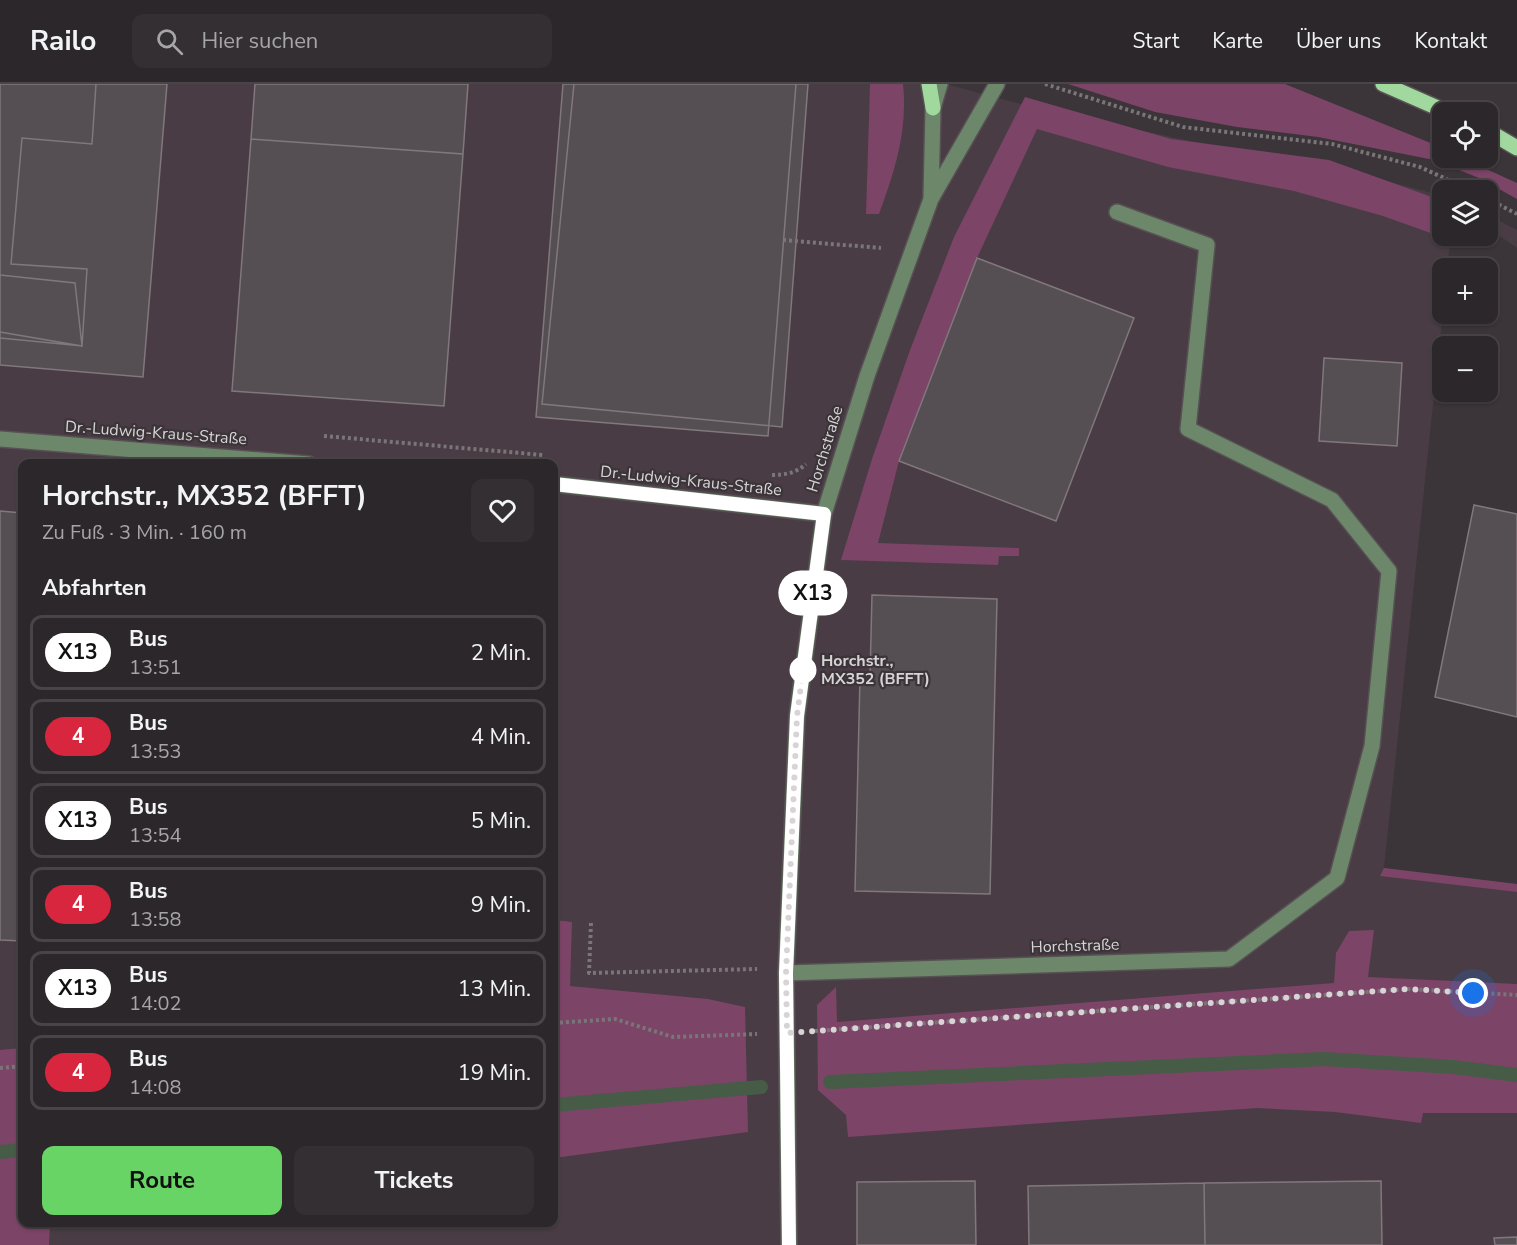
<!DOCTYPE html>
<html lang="de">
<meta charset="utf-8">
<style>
body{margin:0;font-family:"Nunito Sans",sans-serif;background:#342f32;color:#f1f3f6;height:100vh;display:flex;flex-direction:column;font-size:22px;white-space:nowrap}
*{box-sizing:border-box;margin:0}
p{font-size:20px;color:#a6a5a8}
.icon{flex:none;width:33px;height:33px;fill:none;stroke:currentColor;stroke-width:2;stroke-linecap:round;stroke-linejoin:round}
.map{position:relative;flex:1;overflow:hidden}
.details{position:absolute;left:18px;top:375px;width:540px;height:768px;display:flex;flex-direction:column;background:#2c272a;border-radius:12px;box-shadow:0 2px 4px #0004,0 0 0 2px #484447}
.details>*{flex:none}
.badge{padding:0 12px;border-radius:20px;font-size:21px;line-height:39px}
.buttons{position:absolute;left:1432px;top:18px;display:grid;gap:12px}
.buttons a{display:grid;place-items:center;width:66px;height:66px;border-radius:12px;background:#2c272a;box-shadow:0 2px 4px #0004,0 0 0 2px #484447;font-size:30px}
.you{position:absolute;width:30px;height:30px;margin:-15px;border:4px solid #fff;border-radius:50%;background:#1a73e8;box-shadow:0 0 0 9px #1a73e833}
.map>.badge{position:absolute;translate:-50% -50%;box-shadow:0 0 0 3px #fff}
h2{padding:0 24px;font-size:22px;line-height:54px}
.round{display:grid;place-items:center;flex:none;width:63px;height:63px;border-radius:12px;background:#342f32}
.head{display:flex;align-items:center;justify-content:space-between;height:102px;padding:0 24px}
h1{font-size:28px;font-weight:700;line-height:45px}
.action{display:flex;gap:12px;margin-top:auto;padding:12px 24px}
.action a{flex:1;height:69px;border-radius:12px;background:#67d465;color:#111;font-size:24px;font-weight:700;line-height:69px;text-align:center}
.action a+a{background:#342f32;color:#f1f3f6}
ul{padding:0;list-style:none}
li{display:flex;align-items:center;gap:18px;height:75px;margin:0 12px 9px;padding:0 12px;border:3px solid #484447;border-radius:12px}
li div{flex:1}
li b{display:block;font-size:22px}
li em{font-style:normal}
li .badge{min-width:66px;font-weight:700;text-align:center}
header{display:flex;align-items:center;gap:36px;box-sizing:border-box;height:84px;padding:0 30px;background:#2c272a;border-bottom:2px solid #484447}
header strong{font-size:28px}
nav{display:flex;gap:33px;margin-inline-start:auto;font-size:21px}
.search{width:420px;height:54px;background:#342f32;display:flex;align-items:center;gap:15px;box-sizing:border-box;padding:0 21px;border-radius:12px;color:#a6a5a8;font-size:22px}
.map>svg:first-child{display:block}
.built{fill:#493c44;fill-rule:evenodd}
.green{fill:#7c4467}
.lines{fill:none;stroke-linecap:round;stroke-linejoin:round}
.stream{stroke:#465c46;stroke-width:14}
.building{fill:#554e52;stroke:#80787c;stroke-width:1.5}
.minor-casing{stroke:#575154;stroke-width:18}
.major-casing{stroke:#575154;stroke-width:18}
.path{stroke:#7a7578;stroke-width:4;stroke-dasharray:3 3;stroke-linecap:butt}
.minor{stroke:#6d876b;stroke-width:15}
.major{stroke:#a1d89e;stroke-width:15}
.line-casing{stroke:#fff;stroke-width:14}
.line{stroke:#fff;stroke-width:9}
.walk{stroke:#d8d4d6;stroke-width:6;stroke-dasharray:0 10.8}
.stop-dot{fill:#fff;stroke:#fff;stroke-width:3}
.labels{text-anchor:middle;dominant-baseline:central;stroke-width:4.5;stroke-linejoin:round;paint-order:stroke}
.street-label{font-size:16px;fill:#d8d4d6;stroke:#3b3438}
.stop-label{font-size:16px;font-weight:bold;fill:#d8d4d6;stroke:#3b3438;text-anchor:start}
</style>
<header>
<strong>Railo</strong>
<div class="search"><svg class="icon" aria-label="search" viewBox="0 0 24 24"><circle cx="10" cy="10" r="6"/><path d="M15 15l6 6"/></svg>Hier suchen</div>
<nav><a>Start</a><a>Karte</a><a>Über uns</a><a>Kontakt</a></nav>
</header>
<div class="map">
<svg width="1517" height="1161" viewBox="0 0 1517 1161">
<rect width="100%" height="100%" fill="#3b3438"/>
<path class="built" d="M 0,0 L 946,0 L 1040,25 L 1219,63 L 1323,80 L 1443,112 L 1443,152 L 1451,152 L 1447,184 L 1443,184 L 1443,227 L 1384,784 L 1517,800 L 1517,1161 L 0,1161 ZM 22,380 L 554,380 L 554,1138 L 22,1138 Z
M 1488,131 L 1517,146 L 1517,164 L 1488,144 Z"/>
<path class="green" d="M 870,0 L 903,0 C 908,46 895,87 879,130 L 866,130 Z
M 1068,0 L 1285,0 L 1443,64 L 1443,74 L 1462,74 L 1517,99 L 1517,115 L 1479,94 L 1434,76 L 1318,53 L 1237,43 L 1155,28 Z
M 1025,13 L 1171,55 L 1329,76 L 1443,117 L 1443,152 L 1451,152 L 1450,156 L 1383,132 L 1294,107 L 1168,83 L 1037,45 L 977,174 L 899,377 L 878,459 L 1019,464 L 1019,472 L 999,472 L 998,481 L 841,476 L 872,375 L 910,266 L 954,153 Z
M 1384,784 L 1517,800 L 1517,808 L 1380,792 Z
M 554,836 L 572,838 L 570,902 L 708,915 L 745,923 L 748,1048 L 554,1074 Z
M 1374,846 L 1368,893 L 1517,900 L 1517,1029 L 1423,1029 L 1421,1039 L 1335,1028 L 1257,1024 L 848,1053 L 846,1031 L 818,1006 L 817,921 L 836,903 L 837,938 L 1334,899 L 1336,869 L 1349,847 Z
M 22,964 L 22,1138 L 50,1139 L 49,1161 L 0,1161 L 0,966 Z"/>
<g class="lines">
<path class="stream" d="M 830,998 L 1324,975 L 1453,983 L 1517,991
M 554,1021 L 761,1003
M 0,1068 L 22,1066"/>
</g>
<path class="building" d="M 0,0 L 167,0 L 143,293 L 0,281 Z
M 0,0 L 96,0 L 92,60 L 22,54 L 11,180 L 87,185 L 82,262 L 0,254 Z
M 255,0 L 468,0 L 463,70 L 251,55 Z
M 563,0 L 796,0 L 768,352 L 536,333 Z
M 574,0 L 808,0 L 782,343 L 542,320 Z
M 251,55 L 463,70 L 444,322 L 232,307 Z
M 977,174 L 1134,234 L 1056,437 L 899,377 Z
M 0,191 L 75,199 L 82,262 L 0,248 Z
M 1324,274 L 1402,279 L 1397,362 L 1319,357 Z
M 1474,421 L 1517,430 L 1517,633 L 1435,613 Z
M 0,427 L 22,429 L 22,857 L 0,856 Z
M 872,511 L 997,515 L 990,810 L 855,807 L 860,593 L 870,593 Z
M 975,1097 L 976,1161 L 857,1161 L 857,1098 Z
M 1381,1097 L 1382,1161 L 1205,1161 L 1204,1099 Z
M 1204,1099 L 1205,1161 L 1029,1161 L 1028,1102 Z
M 1517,1153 L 1517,1161 L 1495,1161 L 1494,1154 Z"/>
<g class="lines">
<defs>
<path id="minor" d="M 931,113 L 933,24 L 940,0
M 0,355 L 309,380
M 554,400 L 824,430
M 786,889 L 1229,875 L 1337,794 L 1372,662 L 1389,487 L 1332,416 L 1188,345 L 1207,161 L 1117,128
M 789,1161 L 786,889 L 797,632 L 824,430 L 867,292 L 931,115 L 997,0"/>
<path id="major" d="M 929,0 L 933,24
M 1383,0 L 1447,28
M 1488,47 L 1517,64"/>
</defs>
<use href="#minor" class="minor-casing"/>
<use href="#major" class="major-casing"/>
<path class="path" d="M 1045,0 L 1183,43 L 1332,60 L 1420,83 L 1470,106
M 1488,115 L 1517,130
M 783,156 L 881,164
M 324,352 L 543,371
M 772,391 C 785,391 796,389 806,380
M 591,839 L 589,889 L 757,885
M 554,939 L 615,935 L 673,953 L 757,950
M 815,947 L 1408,905 L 1517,911
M 0,984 L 22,982"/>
<use href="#minor" class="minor"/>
<use href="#major" class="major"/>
</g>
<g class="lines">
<defs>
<path id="line" d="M 554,400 L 824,430 L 797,632 L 786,889 L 789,1161"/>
</defs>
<use href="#line" class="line-casing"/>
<use href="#line" class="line"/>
<path class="walk" d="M 803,586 L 797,632 L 786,889 L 787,949 L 1408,905 L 1473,909"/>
</g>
<circle class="stop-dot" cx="803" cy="586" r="12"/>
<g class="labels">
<g class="street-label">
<text transform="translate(156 349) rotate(4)">Dr.-Ludwig-Kraus-Straße</text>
<text transform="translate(825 365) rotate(-73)">Horchstraße</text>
<text transform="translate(691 397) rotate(6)">Dr.-Ludwig-Kraus-Straße</text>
<text transform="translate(1075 862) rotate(-2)">Horchstraße</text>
</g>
<g class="stop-label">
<text x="821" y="577">Horchstr.,<tspan x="821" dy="18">MX352 (BFFT)</tspan></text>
</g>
</g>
</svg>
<div class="buttons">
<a><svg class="icon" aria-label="locate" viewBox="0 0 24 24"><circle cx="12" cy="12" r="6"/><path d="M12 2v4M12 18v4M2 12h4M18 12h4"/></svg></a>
<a><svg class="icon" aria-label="layers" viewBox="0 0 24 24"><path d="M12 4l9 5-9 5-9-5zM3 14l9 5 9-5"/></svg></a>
<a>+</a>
<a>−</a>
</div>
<div class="you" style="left:1473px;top:909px"></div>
<b class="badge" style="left:813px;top:509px;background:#fff;color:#111">X13</b>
<section class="details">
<div class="head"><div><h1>Horchstr., MX352 (BFFT)</h1><p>Zu Fuß · 3 Min. · 160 m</p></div><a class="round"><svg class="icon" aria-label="heart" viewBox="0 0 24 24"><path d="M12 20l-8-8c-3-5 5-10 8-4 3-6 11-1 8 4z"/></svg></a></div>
<h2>Abfahrten</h2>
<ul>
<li><span class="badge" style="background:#fff;color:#111">X13</span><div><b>Bus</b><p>13:51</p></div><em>2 Min.</em></li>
<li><span class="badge" style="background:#d7263d;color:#fff">4</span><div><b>Bus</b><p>13:53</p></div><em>4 Min.</em></li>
<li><span class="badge" style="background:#fff;color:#111">X13</span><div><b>Bus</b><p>13:54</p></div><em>5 Min.</em></li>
<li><span class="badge" style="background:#d7263d;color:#fff">4</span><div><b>Bus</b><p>13:58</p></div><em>9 Min.</em></li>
<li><span class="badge" style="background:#fff;color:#111">X13</span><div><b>Bus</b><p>14:02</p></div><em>13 Min.</em></li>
<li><span class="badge" style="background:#d7263d;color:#fff">4</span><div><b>Bus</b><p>14:08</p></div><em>19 Min.</em></li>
</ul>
<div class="action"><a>Route</a><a>Tickets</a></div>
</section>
</div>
